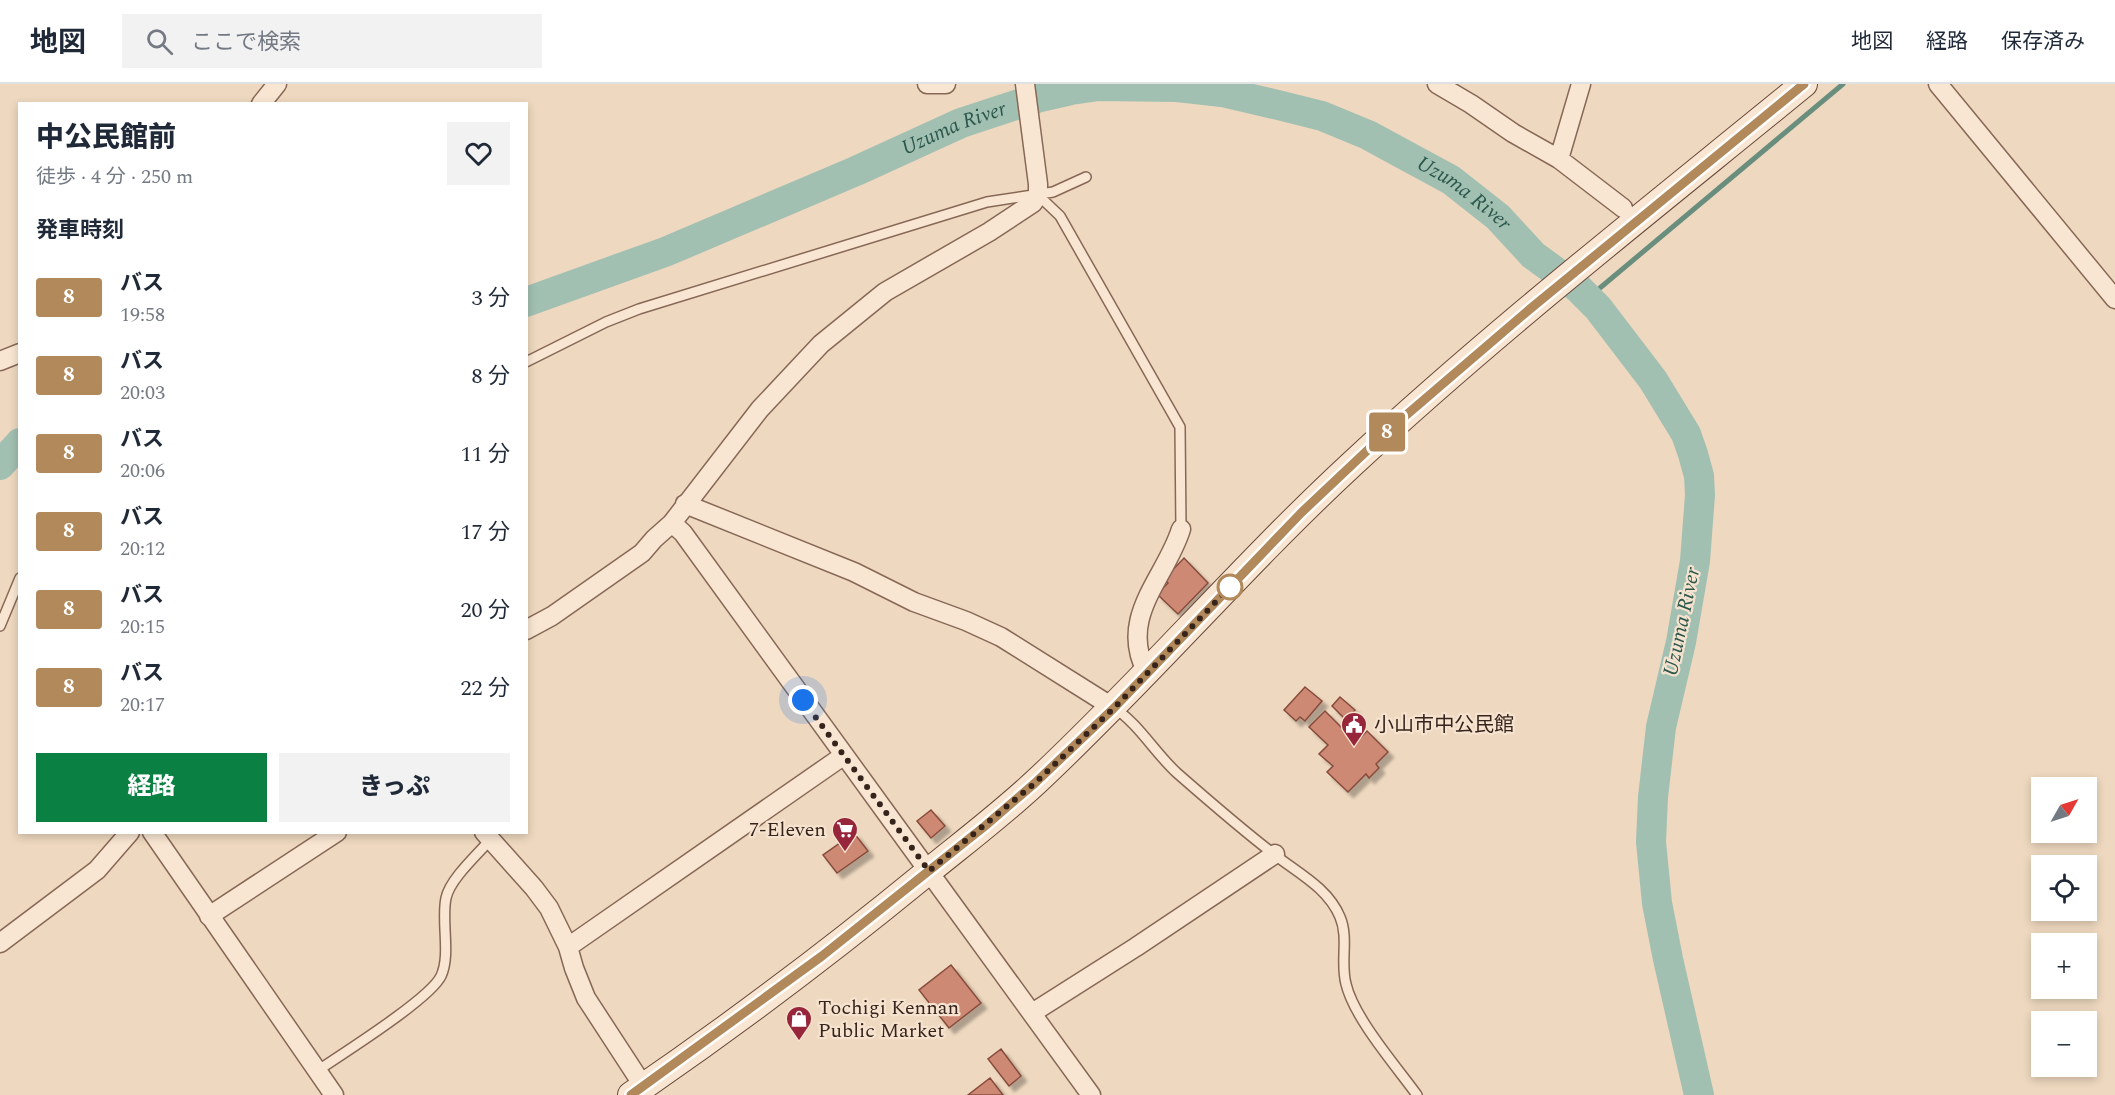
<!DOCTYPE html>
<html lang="ja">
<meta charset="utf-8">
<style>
body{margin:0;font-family:Spectral,"Noto Sans JP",serif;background:#f2f2f3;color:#1f2937;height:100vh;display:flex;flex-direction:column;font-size:22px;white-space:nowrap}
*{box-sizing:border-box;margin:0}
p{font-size:20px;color:#747a83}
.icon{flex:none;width:33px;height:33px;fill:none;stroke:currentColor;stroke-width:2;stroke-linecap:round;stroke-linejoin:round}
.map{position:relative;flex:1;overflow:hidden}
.panel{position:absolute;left:18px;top:18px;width:510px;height:732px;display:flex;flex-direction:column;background:#fff;border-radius:0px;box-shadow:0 3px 9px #0003}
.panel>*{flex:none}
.badge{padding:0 12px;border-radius:4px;font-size:21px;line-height:39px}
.needle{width:39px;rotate:51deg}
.fabs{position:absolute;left:2031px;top:693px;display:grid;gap:12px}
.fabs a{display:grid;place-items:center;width:66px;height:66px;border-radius:0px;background:#fff;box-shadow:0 3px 9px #0003;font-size:30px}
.you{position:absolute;width:30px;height:30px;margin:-15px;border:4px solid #fff;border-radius:50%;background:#1a73e8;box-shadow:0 0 0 9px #1a73e833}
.map>.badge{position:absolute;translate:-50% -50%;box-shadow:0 0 0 3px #fff}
h2{padding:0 18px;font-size:22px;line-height:54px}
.round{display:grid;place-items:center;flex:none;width:63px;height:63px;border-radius:0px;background:#f2f2f3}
.summary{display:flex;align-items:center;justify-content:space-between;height:102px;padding:0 18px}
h1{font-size:28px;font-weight:800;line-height:45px}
.action{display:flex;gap:12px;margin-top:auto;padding:12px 18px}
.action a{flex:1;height:69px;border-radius:0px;background:#0b8043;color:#fff;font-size:24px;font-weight:800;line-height:69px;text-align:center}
.action a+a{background:#f2f2f3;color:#1f2937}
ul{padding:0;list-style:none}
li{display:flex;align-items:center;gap:18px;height:78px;padding:0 18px}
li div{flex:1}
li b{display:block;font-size:22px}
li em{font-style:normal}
li .badge{min-width:66px;font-weight:700;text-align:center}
header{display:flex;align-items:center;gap:36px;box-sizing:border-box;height:84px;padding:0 30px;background:#fff;border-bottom:2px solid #e0e1e3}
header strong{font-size:28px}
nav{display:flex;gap:33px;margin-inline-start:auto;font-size:21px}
.search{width:420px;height:54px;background:#f2f2f3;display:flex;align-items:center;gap:15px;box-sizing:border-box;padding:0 21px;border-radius:0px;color:#747a83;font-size:22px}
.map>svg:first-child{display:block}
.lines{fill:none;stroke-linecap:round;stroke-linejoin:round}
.stream{stroke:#698e7e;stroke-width:5}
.river{stroke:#a2c0b2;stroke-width:30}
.building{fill:#ce8974;stroke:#874c3c;stroke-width:1.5;filter:url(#shadow)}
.service-casing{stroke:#876857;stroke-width:12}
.minor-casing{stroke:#876857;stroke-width:21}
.secondary-casing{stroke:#69493a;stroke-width:28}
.service{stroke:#f9e6d2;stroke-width:9}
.minor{stroke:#f9e6d2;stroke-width:18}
.secondary{stroke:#f9e6d2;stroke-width:26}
.line-casing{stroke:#fff;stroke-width:14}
.line{stroke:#b1895a;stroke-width:9}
.walk{stroke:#36241c;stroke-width:6;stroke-dasharray:0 10.8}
.stop-dot{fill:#fff;stroke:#b1895a;stroke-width:3}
.labels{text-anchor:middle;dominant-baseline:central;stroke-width:4.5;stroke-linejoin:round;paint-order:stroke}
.poi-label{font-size:20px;fill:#36241c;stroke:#f6e3cf;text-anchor:start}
.water-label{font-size:21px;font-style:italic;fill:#2b574c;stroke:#f6e3cf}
</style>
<header>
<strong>地図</strong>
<div class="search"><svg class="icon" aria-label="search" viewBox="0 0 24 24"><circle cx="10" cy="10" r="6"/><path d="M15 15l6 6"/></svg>ここで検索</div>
<nav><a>地図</a><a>経路</a><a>保存済み</a></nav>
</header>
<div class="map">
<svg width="2115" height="1011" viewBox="0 0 2115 1011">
<defs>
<filter id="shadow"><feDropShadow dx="5.5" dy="5.5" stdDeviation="1.5" flood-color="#0004"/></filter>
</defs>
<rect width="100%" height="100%" fill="#eed8bf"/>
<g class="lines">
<path class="stream" d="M 1588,214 L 1843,0"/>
<g class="river">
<path id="s1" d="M 526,218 L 665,168 L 856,87 L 961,39 L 1040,13 L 1071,6 L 1099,2 L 1177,3 L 1222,8 L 1278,21 L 1322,32 L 1368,51 L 1451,96 L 1498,133 L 1533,171 L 1578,204 L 1598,224 L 1653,296 L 1686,350 L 1693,370 L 1699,392 L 1700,411 L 1695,477 L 1681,558 L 1661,643 L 1653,713 L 1651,758 L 1657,819 L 1668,875 L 1699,1011"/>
<path d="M 0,381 L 20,359"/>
</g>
</g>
<path class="building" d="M 1184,474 L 1208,499 L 1178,530 L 1157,510 L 1168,499 L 1164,495 Z
M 1305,603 L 1322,617 L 1305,637 L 1300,633 L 1296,637 L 1284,626 Z
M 1340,613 L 1355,626 L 1346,636 L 1332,622 Z
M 1325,627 L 1356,658 L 1367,647 L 1388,668 L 1376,680 L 1379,684 L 1369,694 L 1366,690 L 1348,708 L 1327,688 L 1333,682 L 1319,670 L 1328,661 L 1309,643 Z
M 931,726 L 945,742 L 931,754 L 917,737 Z
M 854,749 L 868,767 L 837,789 L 823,771 Z
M 951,881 L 981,919 L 949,944 L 919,906 Z
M 1001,965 L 1021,992 L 1009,1002 L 988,975 Z
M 990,994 L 1003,1011 L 968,1011 Z"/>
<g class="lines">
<defs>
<path id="service" d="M 1038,111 L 1060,132 L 1180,343 L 1181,445
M 526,278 L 606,238 L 639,225 L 987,118 L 1053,108 L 1086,93
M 0,542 L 20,494
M 1114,624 C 1138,639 1155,669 1177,689 C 1209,717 1241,745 1275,771 C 1298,789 1328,804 1340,833 C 1349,854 1340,878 1346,900 C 1354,934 1396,982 1417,1011
M 317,987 C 342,970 430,915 441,892 C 451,871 441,837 446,814 C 450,795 477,771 490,756"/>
<path id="minor" d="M 927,0 L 946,0
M 1437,0 L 1471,20 L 1513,49 L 1559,75 L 1623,124
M 1938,0 L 2115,215
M 261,20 L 277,0
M 1559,75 L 1581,0
M 0,277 L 20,269
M 685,420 L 854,488 L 914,518 L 966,537 L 1001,553 L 1114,624
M 672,439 L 683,449 C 818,637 956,823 1091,1011
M 526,546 L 552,532 L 642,469 L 654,455 L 672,439 L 760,325 L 821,260 L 885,208 L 989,148 L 1033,119 L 1038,111 L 1038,100 L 1025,0
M 1147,589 C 1117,533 1166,494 1181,445
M 152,748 L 334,1011
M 484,748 L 534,804 L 549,824 L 568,863 L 574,884 L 586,914 L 644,1003
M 209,832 L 337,748
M 0,859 L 97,786 L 130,748
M 568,863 L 843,672
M 1032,929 L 1136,863 L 1275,770"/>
<path id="secondary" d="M 631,1011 C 732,942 830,868 924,791 C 962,760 1002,730 1038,696 C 1146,595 1242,482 1351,381 C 1495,247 1651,125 1804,0"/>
</defs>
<use href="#service" class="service-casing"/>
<use href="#minor" class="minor-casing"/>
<use href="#secondary" class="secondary-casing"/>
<use href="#service" class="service"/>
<use href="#minor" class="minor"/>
<use href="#secondary" class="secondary"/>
</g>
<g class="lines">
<defs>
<path id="line" d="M 631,1011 L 822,872 L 985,742 L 1035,699 L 1114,624 L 1302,428 L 1390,345 L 1530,225 L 1804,0"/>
</defs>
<use href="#line" class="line-casing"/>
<use href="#line" class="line"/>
<path class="walk" d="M 803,616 L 929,787 L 1035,699 L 1114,624 L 1230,503"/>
</g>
<defs>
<symbol id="civic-pin" viewBox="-11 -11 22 30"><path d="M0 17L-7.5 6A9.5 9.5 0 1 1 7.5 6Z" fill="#97263b" stroke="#f6e3cf"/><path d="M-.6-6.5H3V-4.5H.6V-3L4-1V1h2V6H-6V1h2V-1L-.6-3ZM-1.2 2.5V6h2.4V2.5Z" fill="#fff"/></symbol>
<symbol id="supermarket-pin" viewBox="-11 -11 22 30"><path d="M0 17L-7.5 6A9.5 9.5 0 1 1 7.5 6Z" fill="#97263b" stroke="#f6e3cf"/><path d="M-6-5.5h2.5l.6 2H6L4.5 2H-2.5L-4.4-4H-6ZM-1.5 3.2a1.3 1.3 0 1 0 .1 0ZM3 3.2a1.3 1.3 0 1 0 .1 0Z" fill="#fff"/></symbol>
<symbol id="shop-pin" viewBox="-11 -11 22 30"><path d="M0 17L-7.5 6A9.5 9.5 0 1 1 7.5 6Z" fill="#97263b" stroke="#f6e3cf"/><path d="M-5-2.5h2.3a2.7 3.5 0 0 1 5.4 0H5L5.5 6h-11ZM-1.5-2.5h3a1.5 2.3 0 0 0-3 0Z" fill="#fff"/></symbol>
</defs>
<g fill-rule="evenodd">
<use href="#civic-pin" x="1339" y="626" width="30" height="40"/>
<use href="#supermarket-pin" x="830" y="731" width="30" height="40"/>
<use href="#shop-pin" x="784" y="920" width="30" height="40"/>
</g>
<circle class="stop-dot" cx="1230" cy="503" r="12"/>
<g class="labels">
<g class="poi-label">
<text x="1374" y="641">小山市中公民館</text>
<text x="826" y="746" text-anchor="end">7-Eleven</text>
<text x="818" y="924">Tochigi Kennan<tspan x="818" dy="23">Public Market</tspan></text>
</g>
<g class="water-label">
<text stroke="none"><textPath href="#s1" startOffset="462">Uzuma River</textPath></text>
<text stroke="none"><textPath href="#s1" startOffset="1002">Uzuma River</textPath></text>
<text transform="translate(1682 538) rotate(-78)">Uzuma River</text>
</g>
</g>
</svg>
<div class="fabs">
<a><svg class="needle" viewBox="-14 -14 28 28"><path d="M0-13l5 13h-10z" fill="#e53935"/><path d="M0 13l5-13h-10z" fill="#747a83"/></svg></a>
<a><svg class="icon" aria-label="locate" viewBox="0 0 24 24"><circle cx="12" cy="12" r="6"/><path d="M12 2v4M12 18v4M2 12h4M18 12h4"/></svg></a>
<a>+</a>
<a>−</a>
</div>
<div class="you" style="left:803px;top:616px"></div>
<b class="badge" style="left:1387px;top:348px;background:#b1895a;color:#fff">8</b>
<section class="panel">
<div class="summary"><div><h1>中公民館前</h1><p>徒歩 · 4 分 · 250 m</p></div><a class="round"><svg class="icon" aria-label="heart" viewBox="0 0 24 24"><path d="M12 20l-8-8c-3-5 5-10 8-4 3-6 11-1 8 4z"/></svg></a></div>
<h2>発車時刻</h2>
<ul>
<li><span class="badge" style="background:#b1895a;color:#fff">8</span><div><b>バス</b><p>19:58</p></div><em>3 分</em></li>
<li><span class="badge" style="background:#b1895a;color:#fff">8</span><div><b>バス</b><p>20:03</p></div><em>8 分</em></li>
<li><span class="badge" style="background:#b1895a;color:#fff">8</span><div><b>バス</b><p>20:06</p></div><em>11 分</em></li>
<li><span class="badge" style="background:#b1895a;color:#fff">8</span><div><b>バス</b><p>20:12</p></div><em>17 分</em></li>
<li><span class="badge" style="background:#b1895a;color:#fff">8</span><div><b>バス</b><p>20:15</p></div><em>20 分</em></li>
<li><span class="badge" style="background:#b1895a;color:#fff">8</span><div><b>バス</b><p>20:17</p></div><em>22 分</em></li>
</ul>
<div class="action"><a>経路</a><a>きっぷ</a></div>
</section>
</div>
